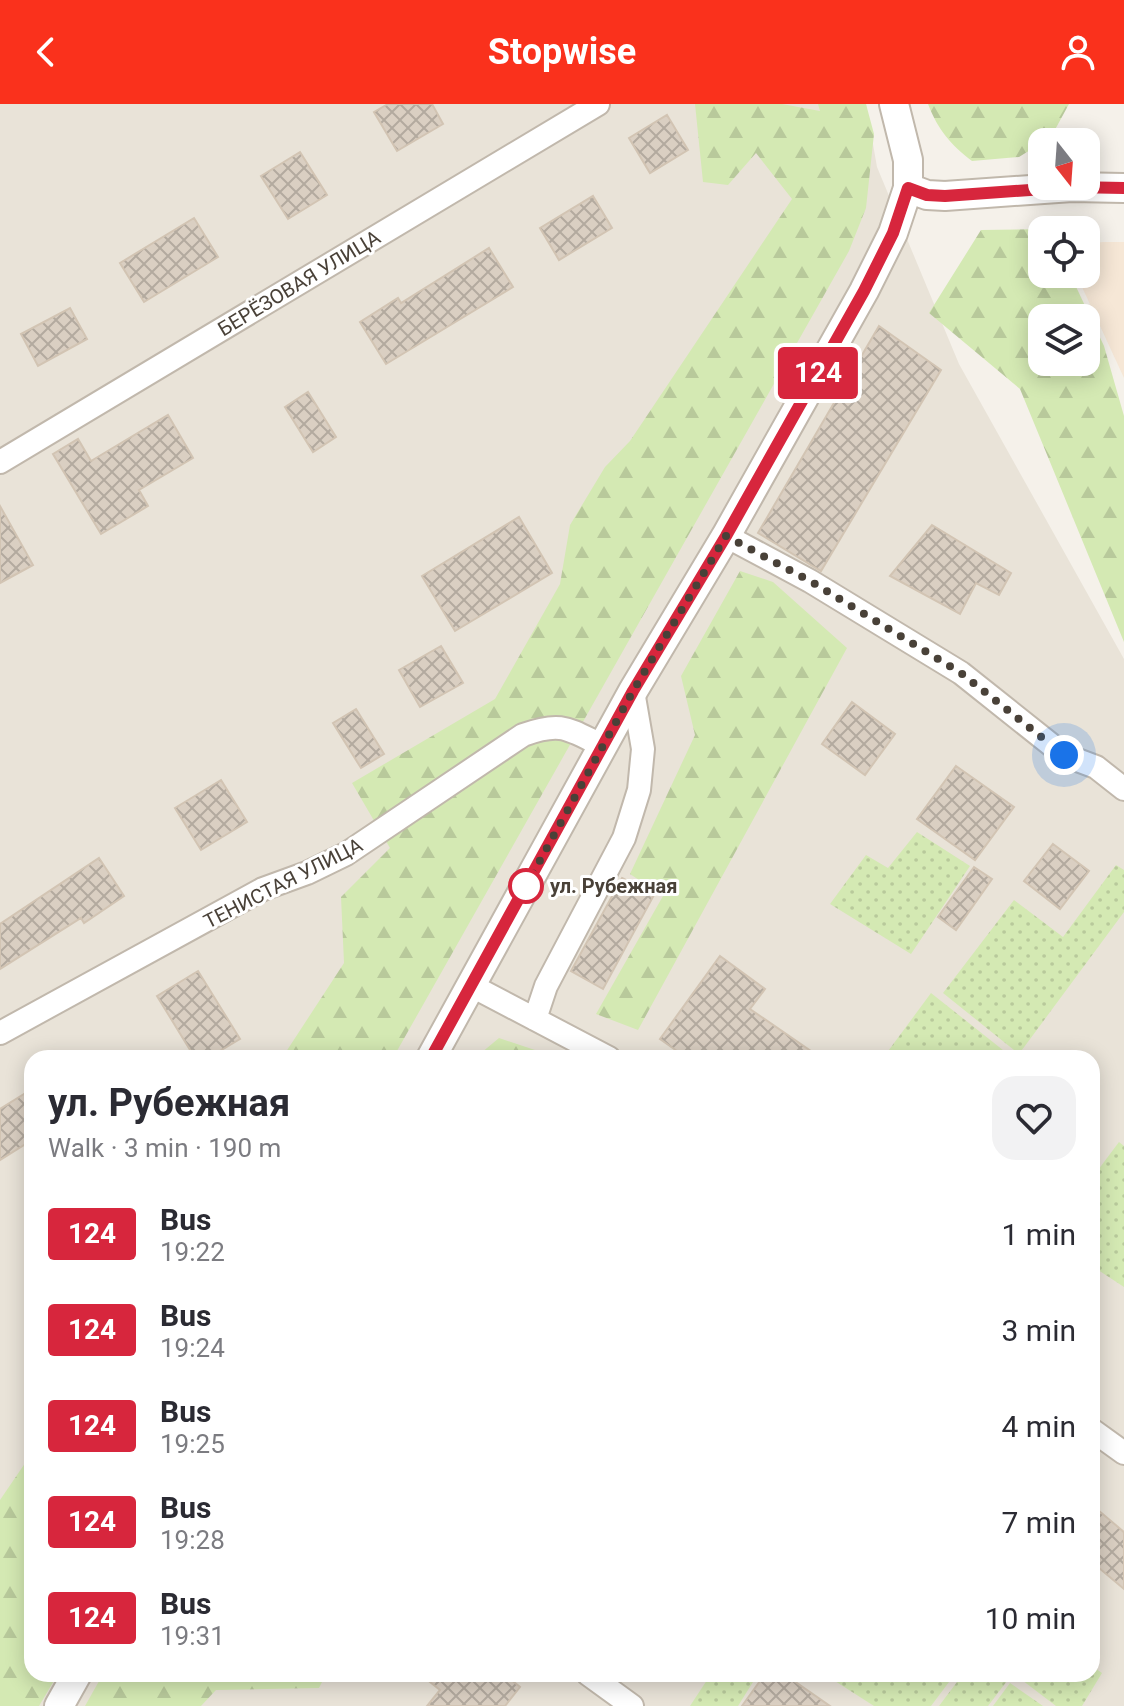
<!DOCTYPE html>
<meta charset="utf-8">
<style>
body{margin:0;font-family:Roboto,sans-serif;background:#f2f2f3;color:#2b2b33;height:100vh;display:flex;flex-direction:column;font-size:30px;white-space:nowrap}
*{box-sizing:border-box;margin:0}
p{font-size:26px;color:#7c7c81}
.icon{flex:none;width:44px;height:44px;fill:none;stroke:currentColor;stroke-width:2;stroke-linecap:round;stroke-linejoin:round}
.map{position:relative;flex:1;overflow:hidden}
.sheet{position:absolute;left:24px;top:946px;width:1076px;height:632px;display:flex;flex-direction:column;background:#fff;border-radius:24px;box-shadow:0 4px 20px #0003}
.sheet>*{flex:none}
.badge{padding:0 16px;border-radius:6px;font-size:28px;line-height:52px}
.needle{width:52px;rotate:163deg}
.controls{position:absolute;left:1028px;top:24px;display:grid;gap:16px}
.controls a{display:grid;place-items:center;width:72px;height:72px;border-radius:16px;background:#fff;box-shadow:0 4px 20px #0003;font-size:40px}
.you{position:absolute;width:40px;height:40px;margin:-20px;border:6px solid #fff;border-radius:50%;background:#1a73e8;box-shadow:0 0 0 12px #1a73e833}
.map>.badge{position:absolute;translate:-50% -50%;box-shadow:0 0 0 4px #fff}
.round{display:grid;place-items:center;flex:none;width:84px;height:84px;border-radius:24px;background:#f2f2f3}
.head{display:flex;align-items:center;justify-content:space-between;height:136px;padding:0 24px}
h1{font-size:38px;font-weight:700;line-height:60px}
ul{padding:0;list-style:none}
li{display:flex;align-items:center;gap:24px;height:96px;padding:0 24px}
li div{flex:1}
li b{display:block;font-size:30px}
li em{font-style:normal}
li .badge{min-width:88px;font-weight:700;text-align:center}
header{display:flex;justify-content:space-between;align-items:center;height:104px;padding:0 24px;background:#fa311c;color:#fff;font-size:36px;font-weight:700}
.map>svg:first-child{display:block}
.residential{fill:#e9e3d8;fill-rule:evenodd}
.commercial{fill:#f6e7d6}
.forest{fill:url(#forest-firs);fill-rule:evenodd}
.garden{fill:url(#garden-dots)}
.building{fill:url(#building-cross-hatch);stroke:#d2c4b3;stroke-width:2}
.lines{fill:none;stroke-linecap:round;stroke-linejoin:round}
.minor-casing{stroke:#c1b8ac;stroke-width:26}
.tertiary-casing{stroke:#c1b8ac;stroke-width:32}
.minor{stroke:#fff;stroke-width:22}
.tertiary{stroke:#fff;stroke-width:28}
.line-casing{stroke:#fff;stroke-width:18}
.line{stroke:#d7263d;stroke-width:12}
.walk{stroke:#494138;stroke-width:8;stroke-dasharray:0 14.4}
.stop-dot{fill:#fff;stroke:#d7263d;stroke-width:4}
.labels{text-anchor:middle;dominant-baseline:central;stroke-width:6;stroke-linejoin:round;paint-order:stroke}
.street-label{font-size:20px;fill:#494138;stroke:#fff}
.stop-label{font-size:20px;font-weight:bold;fill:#494138;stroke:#fff;text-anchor:start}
</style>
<header><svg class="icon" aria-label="back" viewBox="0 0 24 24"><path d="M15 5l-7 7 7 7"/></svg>Stopwise<svg class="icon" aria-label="person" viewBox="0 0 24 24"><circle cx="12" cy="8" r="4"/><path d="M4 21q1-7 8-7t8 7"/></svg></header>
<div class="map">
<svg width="1124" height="1602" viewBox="0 0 1124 1602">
<defs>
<pattern id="forest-firs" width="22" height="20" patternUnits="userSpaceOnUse" patternTransform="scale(2)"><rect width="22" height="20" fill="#d4e9b3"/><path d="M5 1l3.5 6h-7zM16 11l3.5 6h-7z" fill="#b8c99b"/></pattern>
<pattern id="garden-dots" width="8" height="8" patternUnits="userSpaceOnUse" patternTransform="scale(2)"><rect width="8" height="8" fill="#d4e9b3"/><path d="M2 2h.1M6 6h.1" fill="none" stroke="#b8c99b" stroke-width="1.8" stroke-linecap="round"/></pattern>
<pattern id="building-cross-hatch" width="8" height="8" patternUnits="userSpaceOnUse" patternTransform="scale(2)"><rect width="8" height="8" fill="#dacfc2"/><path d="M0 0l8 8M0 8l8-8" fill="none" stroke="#b3aa9f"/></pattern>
</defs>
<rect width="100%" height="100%" fill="#f5f1ea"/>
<path class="residential" d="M 0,0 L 866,0 L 877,63 L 959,260 L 1124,555 L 1124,1602 L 0,1602 ZM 32,954 L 1092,954 L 1092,1570 L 32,1570 Z"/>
<path class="commercial" d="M 1103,138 L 1124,138 L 1124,274 L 1076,170 L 1086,170 L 1086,140 Z"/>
<path class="forest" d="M 695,0 L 782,0 L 820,7 L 818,0 L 866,0 L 874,30 L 866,104 L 849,147 L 393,954 L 282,954 L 344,859 L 341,793 L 390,744 L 352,679 L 495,595 L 560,480 L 570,421 L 605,363 L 630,337 L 792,95 L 756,49 L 728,81 L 703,78 Z
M 928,0 L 1069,0 L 1051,33 L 1019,53 L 972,57 C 951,41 938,26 928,0 Z
M 1049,125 L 1042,126 L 1042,170 L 1070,170 L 1104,242 L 1124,312 L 1124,538 L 1020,285 L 929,209 L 981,126 ZM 1086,214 L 1086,258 L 1042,258 L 1042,214 Z
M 740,467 L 773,478 L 847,544 L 638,926 L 596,910 L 663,792 L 630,770 L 695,631 L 681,572 Z
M 499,934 L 547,950 L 553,954 L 475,954 Z
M 32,1349 L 32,1570 L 58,1570 L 39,1602 L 0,1602 L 0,1396 Z
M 103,1570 L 326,1570 L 319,1584 L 216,1586 L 201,1602 L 85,1602 Z"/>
<path class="garden" d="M 917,728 L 970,762 L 911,850 L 830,800 L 866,751 L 888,764 Z
M 1116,761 L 1124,766 L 1124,808 L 1019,950 L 943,889 L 1014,796 L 1063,833 Z
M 931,889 L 1013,954 L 883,954 Z
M 1119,1038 L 1124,1042 L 1124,1183 L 1092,1162 L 1092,1074 Z
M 1092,1562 L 1102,1569 L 1082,1602 L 1056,1602 L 1014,1570 L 1092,1570 Z
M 711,1570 L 758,1570 L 738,1602 L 690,1602 Z
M 824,1570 L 955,1570 L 931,1602 L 874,1602 Z
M 963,1570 L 998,1570 L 1007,1577 L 988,1602 L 939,1602 Z
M 1010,1579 L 1043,1602 L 993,1602 Z"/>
<path class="building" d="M 388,0 L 432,0 L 443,20 L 397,47 L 374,8 Z
M 667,11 L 688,46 L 650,69 L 629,34 Z
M 300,48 L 327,91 L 288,115 L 261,72 Z
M 593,92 L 612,124 L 559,156 L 540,124 Z
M 194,114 L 218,153 L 144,198 L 120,159 Z
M 489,144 L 513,183 L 386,260 L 360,218 L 398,194 L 401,199 Z
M 70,204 L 87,235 L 38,262 L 21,230 Z
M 879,222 L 941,266 L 821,467 L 758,429 Z
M 308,288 L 336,333 L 313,348 L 285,303 Z
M 168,311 L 193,354 L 139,386 L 148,402 L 101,430 L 53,350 L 78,335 L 91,357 Z
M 0,402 L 33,461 L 0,479 Z
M 519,413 L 552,469 L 455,527 L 422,472 Z
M 932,421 L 1011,469 L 999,491 L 976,479 L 960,510 L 890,472 Z
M 441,542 L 463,579 L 420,603 L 399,566 Z
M 852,598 L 895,630 L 865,671 L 822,640 Z
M 356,605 L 384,650 L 361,664 L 333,619 Z
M 956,662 L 1014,703 L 975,756 L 917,715 Z
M 221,676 L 247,718 L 201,746 L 175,704 Z
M 1053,740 L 1089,767 L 1060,805 L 1024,777 Z
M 99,754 L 124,792 L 84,819 L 81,814 L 0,865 L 0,820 Z
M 974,763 L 992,775 L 956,826 L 938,813 Z
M 622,774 L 654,791 L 603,885 L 571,867 Z
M 720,852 L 765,885 L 750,905 L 821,954 L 687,954 L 660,935 Z
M 198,867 L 240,935 L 208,954 L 195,954 L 157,892 Z
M 32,985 L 32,1036 L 0,1056 L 0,1005 Z
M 1092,1401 L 1124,1428 L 1124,1485 L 1092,1458 Z
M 420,1570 L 504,1570 L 520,1583 L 505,1602 L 427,1602 L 440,1586 Z
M 765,1570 L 784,1570 L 830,1602 L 742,1602 Z"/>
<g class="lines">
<defs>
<path id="minor" d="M 0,358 L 598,0
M 726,432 L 810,477 L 961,569 L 1064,651 L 1096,663 L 1124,685
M 472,882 L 609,954
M 535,915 L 546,882 L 624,734 L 639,686 L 643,645 L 633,587
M 0,929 L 263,785 L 307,769 L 346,750 L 523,631 C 562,617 568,625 603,642
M 1092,1326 L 1124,1349
M 588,1570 L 632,1602"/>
<path id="tertiary" d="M 908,84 L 927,91 L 945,92 L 1072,83 L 1124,84
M 431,954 L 633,587 L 726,432 L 864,187 L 893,129 L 908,84 L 908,56 L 894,0
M 59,1602 L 77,1570"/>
</defs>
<use href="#minor" class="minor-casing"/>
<use href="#tertiary" class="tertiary-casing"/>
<use href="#minor" class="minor"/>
<use href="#tertiary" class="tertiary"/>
</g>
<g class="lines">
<defs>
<path id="line" d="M 431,954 L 633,587 L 726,432 L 864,187 L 893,129 L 908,84 L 927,91 L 945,92 L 1072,83 L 1124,84"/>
</defs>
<use href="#line" class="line-casing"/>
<use href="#line" class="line"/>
<path class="walk" d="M 526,782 L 633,587 L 726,432 L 810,477 L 961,569 L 1064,651"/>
</g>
<circle class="stop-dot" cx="526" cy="782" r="16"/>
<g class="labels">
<g class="street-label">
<text transform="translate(299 179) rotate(-31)">БЕРЁЗОВАЯ УЛИЦА</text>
<text transform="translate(283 779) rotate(-27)">ТЕНИСТАЯ УЛИЦА</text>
</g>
<g class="stop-label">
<text x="550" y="782">ул. Рубежная</text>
</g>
</g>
</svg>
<div class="controls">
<a><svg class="needle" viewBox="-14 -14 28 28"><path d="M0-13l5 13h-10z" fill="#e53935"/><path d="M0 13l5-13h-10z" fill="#7c7c81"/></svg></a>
<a><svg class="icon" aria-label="locate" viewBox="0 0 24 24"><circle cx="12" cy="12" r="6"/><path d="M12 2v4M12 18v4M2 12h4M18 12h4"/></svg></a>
<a><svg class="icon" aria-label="layers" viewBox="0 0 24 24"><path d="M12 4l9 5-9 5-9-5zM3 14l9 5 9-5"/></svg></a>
</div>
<div class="you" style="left:1064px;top:651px"></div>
<b class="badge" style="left:818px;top:269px;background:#d7263d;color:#fff">124</b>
<section class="sheet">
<div class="head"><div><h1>ул. Рубежная</h1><p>Walk · 3 min · 190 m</p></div><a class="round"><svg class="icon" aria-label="heart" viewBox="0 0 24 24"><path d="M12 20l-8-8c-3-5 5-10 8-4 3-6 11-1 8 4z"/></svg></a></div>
<ul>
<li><span class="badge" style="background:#d7263d;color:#fff">124</span><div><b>Bus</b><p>19:22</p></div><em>1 min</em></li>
<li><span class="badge" style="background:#d7263d;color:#fff">124</span><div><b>Bus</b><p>19:24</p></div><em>3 min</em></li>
<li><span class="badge" style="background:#d7263d;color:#fff">124</span><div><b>Bus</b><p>19:25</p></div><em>4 min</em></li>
<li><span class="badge" style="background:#d7263d;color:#fff">124</span><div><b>Bus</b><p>19:28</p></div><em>7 min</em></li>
<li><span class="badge" style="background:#d7263d;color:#fff">124</span><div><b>Bus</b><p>19:31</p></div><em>10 min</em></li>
</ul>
</section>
</div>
